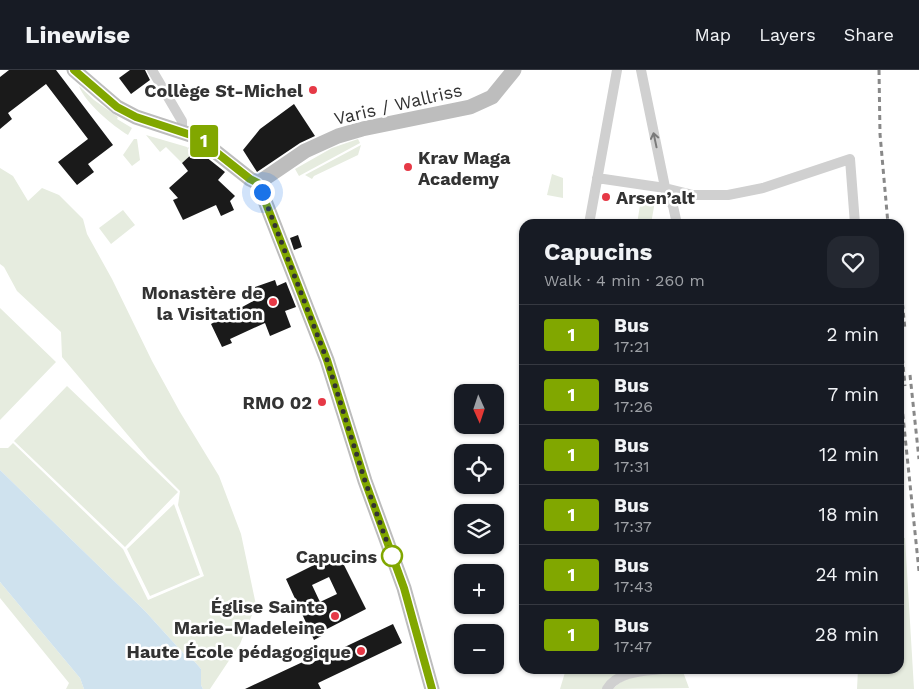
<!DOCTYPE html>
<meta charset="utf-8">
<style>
body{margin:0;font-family:"Work Sans",sans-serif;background:#242831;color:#f1f3f6;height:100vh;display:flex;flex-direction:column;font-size:19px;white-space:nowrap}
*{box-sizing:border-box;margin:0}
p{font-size:16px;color:#9ea1a6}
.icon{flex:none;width:28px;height:28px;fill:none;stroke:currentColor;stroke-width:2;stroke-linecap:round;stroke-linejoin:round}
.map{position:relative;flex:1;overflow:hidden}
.sheet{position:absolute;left:519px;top:149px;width:385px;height:455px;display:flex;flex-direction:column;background:#171b24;border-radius:15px;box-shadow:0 1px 4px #0004}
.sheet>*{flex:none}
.badge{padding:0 10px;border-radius:4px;font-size:18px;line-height:32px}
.needle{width:32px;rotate:177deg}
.fabs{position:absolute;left:454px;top:314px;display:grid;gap:10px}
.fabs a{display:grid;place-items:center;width:50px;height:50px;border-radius:10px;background:#171b24;box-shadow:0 1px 4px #0004;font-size:25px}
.you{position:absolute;width:25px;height:25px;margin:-12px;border:4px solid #fff;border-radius:50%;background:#1a73e8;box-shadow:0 0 0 8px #1a73e833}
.map>.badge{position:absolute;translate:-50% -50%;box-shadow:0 0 0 2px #fff}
.round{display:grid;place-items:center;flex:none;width:52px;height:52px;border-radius:15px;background:#242831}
.headline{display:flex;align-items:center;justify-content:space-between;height:85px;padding:0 25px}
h1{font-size:24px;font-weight:700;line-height:38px}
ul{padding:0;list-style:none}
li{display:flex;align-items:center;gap:15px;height:60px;padding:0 25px;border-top:1px solid #363941}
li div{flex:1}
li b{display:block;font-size:19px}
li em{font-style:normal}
li .badge{min-width:55px;font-weight:700;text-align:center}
header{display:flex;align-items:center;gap:30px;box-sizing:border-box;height:70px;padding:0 25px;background:#171b24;border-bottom:1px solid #363941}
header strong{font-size:24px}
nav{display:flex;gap:28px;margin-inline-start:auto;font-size:18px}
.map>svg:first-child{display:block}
.green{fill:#e6ecdf}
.water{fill:#cfe2ee}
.building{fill:#1a1a1a;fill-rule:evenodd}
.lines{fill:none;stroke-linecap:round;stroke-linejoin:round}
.street{stroke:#d0d0d0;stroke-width:10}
.secondary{stroke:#bdbdbd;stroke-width:15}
.rail{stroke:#888;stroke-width:3;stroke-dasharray:5 4;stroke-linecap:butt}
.oneway{stroke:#7a7a7a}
.line-casing{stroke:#fff;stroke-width:11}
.line{stroke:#81a700;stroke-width:8}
.walk{stroke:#333;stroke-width:5;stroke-dasharray:0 9}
.poi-dot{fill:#e63946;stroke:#fff;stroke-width:2}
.stop-dot{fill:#fff;stroke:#81a700;stroke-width:2.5}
.labels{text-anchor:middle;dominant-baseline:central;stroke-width:5;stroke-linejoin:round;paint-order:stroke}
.poi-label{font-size:18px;font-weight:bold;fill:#333;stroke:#fff;text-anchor:end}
.street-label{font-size:18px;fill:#333;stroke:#fff}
.stop-label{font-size:18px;font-weight:bold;fill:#333;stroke:#fff;text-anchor:end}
</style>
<header>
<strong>Linewise</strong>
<nav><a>Map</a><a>Layers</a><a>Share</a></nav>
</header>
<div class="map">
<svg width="919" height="619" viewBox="0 0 919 619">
<rect width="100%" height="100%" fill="#fff"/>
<path class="green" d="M 79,16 L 94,30 L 118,47 L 117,49 L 132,58 L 128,65 C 113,56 85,33 79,16 Z
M 146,65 L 187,77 L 193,83 L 182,93 L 166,77 L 160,82 Z
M 134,69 L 137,69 L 140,90 L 132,96 L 123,85 Z
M 358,69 L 360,73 L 299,106 L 295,99 L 332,78 Z
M 361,75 L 358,85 L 314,106 L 312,109 L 305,105 Z
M 0,98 L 13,106 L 28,131 L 42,118 L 59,125 L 83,149 L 87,164 L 112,209 L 152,291 L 180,342 L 219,406 L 241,464 L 256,535 L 240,574 L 210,619 L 203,619 L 201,615 L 201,599 L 195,592 L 184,584 L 145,541 L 0,400 L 0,378 L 8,378 L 13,373 L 123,479 L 148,530 L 204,506 L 178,435 L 180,421 L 148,389 L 62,287 L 61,262 L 17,221 L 4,197 L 0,194 Z
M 552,104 L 563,108 L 563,128 L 547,125 Z
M 641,129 L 655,131 L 651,154 L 637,154 Z
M 123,140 L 135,155 L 111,174 L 99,158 Z
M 0,238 L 56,292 L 0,350 Z
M 67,316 L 178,422 L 125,477 L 14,371 Z
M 174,434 L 200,505 L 150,526 L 127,479 Z
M 899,467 L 905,468 L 914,619 L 857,619 L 858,599 L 899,599 Z
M 0,512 L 80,608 L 84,619 L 66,619 L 69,613 L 0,528 Z
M 566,599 L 639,599 L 603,619 L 560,619 Z
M 675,599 L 682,599 L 689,618 L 613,619 C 629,601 654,605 675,599 Z"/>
<path class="water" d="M 0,400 L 145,541 L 184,584 L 195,592 L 201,599 L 201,615 L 203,619 L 84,619 L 80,608 L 0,512 Z"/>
<path class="building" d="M 9,0 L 56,0 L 113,75 L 88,94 L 94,102 L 77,115 L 58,92 L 88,69 L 46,14 L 8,43 L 12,49 L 0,59 L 0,7 Z
M 130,0 L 145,0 L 150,10 L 131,24 L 119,8 Z
M 294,34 L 315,66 L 300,73 L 257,102 L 243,80 L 260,59 Z
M 191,75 L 225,102 L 218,110 L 235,126 L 230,131 L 234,140 L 221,146 L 216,135 L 183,150 L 173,130 L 178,128 L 169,118 L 188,101 L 182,93 L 193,83 L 188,78 Z
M 298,165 L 302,177 L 294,180 L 290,168 Z
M 275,210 L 277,216 L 286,212 L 296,237 L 285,241 L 291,257 L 270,266 L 265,253 L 230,269 L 232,273 L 222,277 L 211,254 L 257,229 L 255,217 Z
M 338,483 L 366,539 L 323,561 L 325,564 L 314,570 L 286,509 ZM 329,507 L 337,524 L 320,532 L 312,515 Z
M 393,554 L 402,573 L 318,613 L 321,619 L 245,619 L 307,590 L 309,594 Z"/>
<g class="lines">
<path class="street" d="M 152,0 L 182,51 L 182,61
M 641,0 L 666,122 L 673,136 L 677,154
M 597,108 L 665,118 L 693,125 L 728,125 L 763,118 L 850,89 L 855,154
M 589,154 L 617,0
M 607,619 C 618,601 644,601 662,599"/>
<path class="secondary" d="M 74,0 L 117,37 L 136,47 L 197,67 L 250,109 L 258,113 L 327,290 L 365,411 L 404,518 L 432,619
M 258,113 L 305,81 L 338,66 L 362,59 L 470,37 L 492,27 L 514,0"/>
<path class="rail" d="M 879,0 L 880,64 L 888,154
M 899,198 L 905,260
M 899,252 L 905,316
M 910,305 L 919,389
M 899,308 L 919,501"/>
</g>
<defs><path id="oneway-shaft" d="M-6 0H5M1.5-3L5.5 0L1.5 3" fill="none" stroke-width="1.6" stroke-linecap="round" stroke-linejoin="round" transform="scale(1.25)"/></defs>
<use class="oneway" href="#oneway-shaft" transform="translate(655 70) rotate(-102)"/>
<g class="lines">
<defs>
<path id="line" d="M 74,0 L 117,37 L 136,47 L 197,67 L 250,109 L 258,113 L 327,290 L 365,411 L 404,518 L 432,619"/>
</defs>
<use href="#line" class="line-casing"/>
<use href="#line" class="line"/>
<path class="walk" d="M 262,122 L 327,290 L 365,411 L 392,486"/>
</g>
<g class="poi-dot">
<circle cx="313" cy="20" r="5"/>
<circle cx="408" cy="97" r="5"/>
<circle cx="606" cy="127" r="5"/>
<circle cx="273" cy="232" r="5"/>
<circle cx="322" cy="332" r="5"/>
<circle cx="335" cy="546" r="5"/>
<circle cx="361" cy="581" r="5"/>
</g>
<circle class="stop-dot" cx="392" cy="486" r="10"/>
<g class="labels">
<g class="poi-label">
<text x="303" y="20">Collège St-Michel</text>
<text x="418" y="87" text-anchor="start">Krav Maga<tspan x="418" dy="21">Academy</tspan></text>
<text x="616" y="127" text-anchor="start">Arsen’alt</text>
<text x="263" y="222">Monastère de<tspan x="263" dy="21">la Visitation</tspan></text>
<text x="312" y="332">RMO 02</text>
<text x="325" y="536">Église Sainte<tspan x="325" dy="21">Marie-Madeleine</tspan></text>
<text x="351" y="581">Haute École pédagogique</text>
</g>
<g class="street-label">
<text transform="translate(398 34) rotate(-13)">Varis / Wallriss</text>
</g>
<g class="stop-label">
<text x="377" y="486">Capucins</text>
</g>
</g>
</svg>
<div class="fabs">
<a><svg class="needle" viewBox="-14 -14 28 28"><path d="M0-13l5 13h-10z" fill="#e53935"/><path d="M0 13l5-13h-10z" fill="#9ea1a6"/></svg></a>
<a><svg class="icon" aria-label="locate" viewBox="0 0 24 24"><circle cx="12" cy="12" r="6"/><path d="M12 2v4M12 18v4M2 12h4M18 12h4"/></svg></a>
<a><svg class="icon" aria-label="layers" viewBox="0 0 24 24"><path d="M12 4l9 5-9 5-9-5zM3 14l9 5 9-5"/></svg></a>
<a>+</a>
<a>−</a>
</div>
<div class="you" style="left:262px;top:122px"></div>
<b class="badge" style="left:204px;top:71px;background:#81a700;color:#fff">1</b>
<section class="sheet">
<div class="headline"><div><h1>Capucins</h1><p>Walk · 4 min · 260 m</p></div><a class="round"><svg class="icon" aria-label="heart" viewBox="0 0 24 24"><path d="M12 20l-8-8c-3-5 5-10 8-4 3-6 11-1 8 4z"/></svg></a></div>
<ul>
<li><span class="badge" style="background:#81a700;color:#fff">1</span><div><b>Bus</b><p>17:21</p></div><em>2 min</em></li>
<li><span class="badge" style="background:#81a700;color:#fff">1</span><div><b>Bus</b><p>17:26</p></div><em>7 min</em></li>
<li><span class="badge" style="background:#81a700;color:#fff">1</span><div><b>Bus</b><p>17:31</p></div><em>12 min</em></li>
<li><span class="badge" style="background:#81a700;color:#fff">1</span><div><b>Bus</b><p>17:37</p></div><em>18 min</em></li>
<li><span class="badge" style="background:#81a700;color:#fff">1</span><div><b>Bus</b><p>17:43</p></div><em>24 min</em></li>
<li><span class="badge" style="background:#81a700;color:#fff">1</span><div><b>Bus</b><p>17:47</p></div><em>28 min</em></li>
</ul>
</section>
</div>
